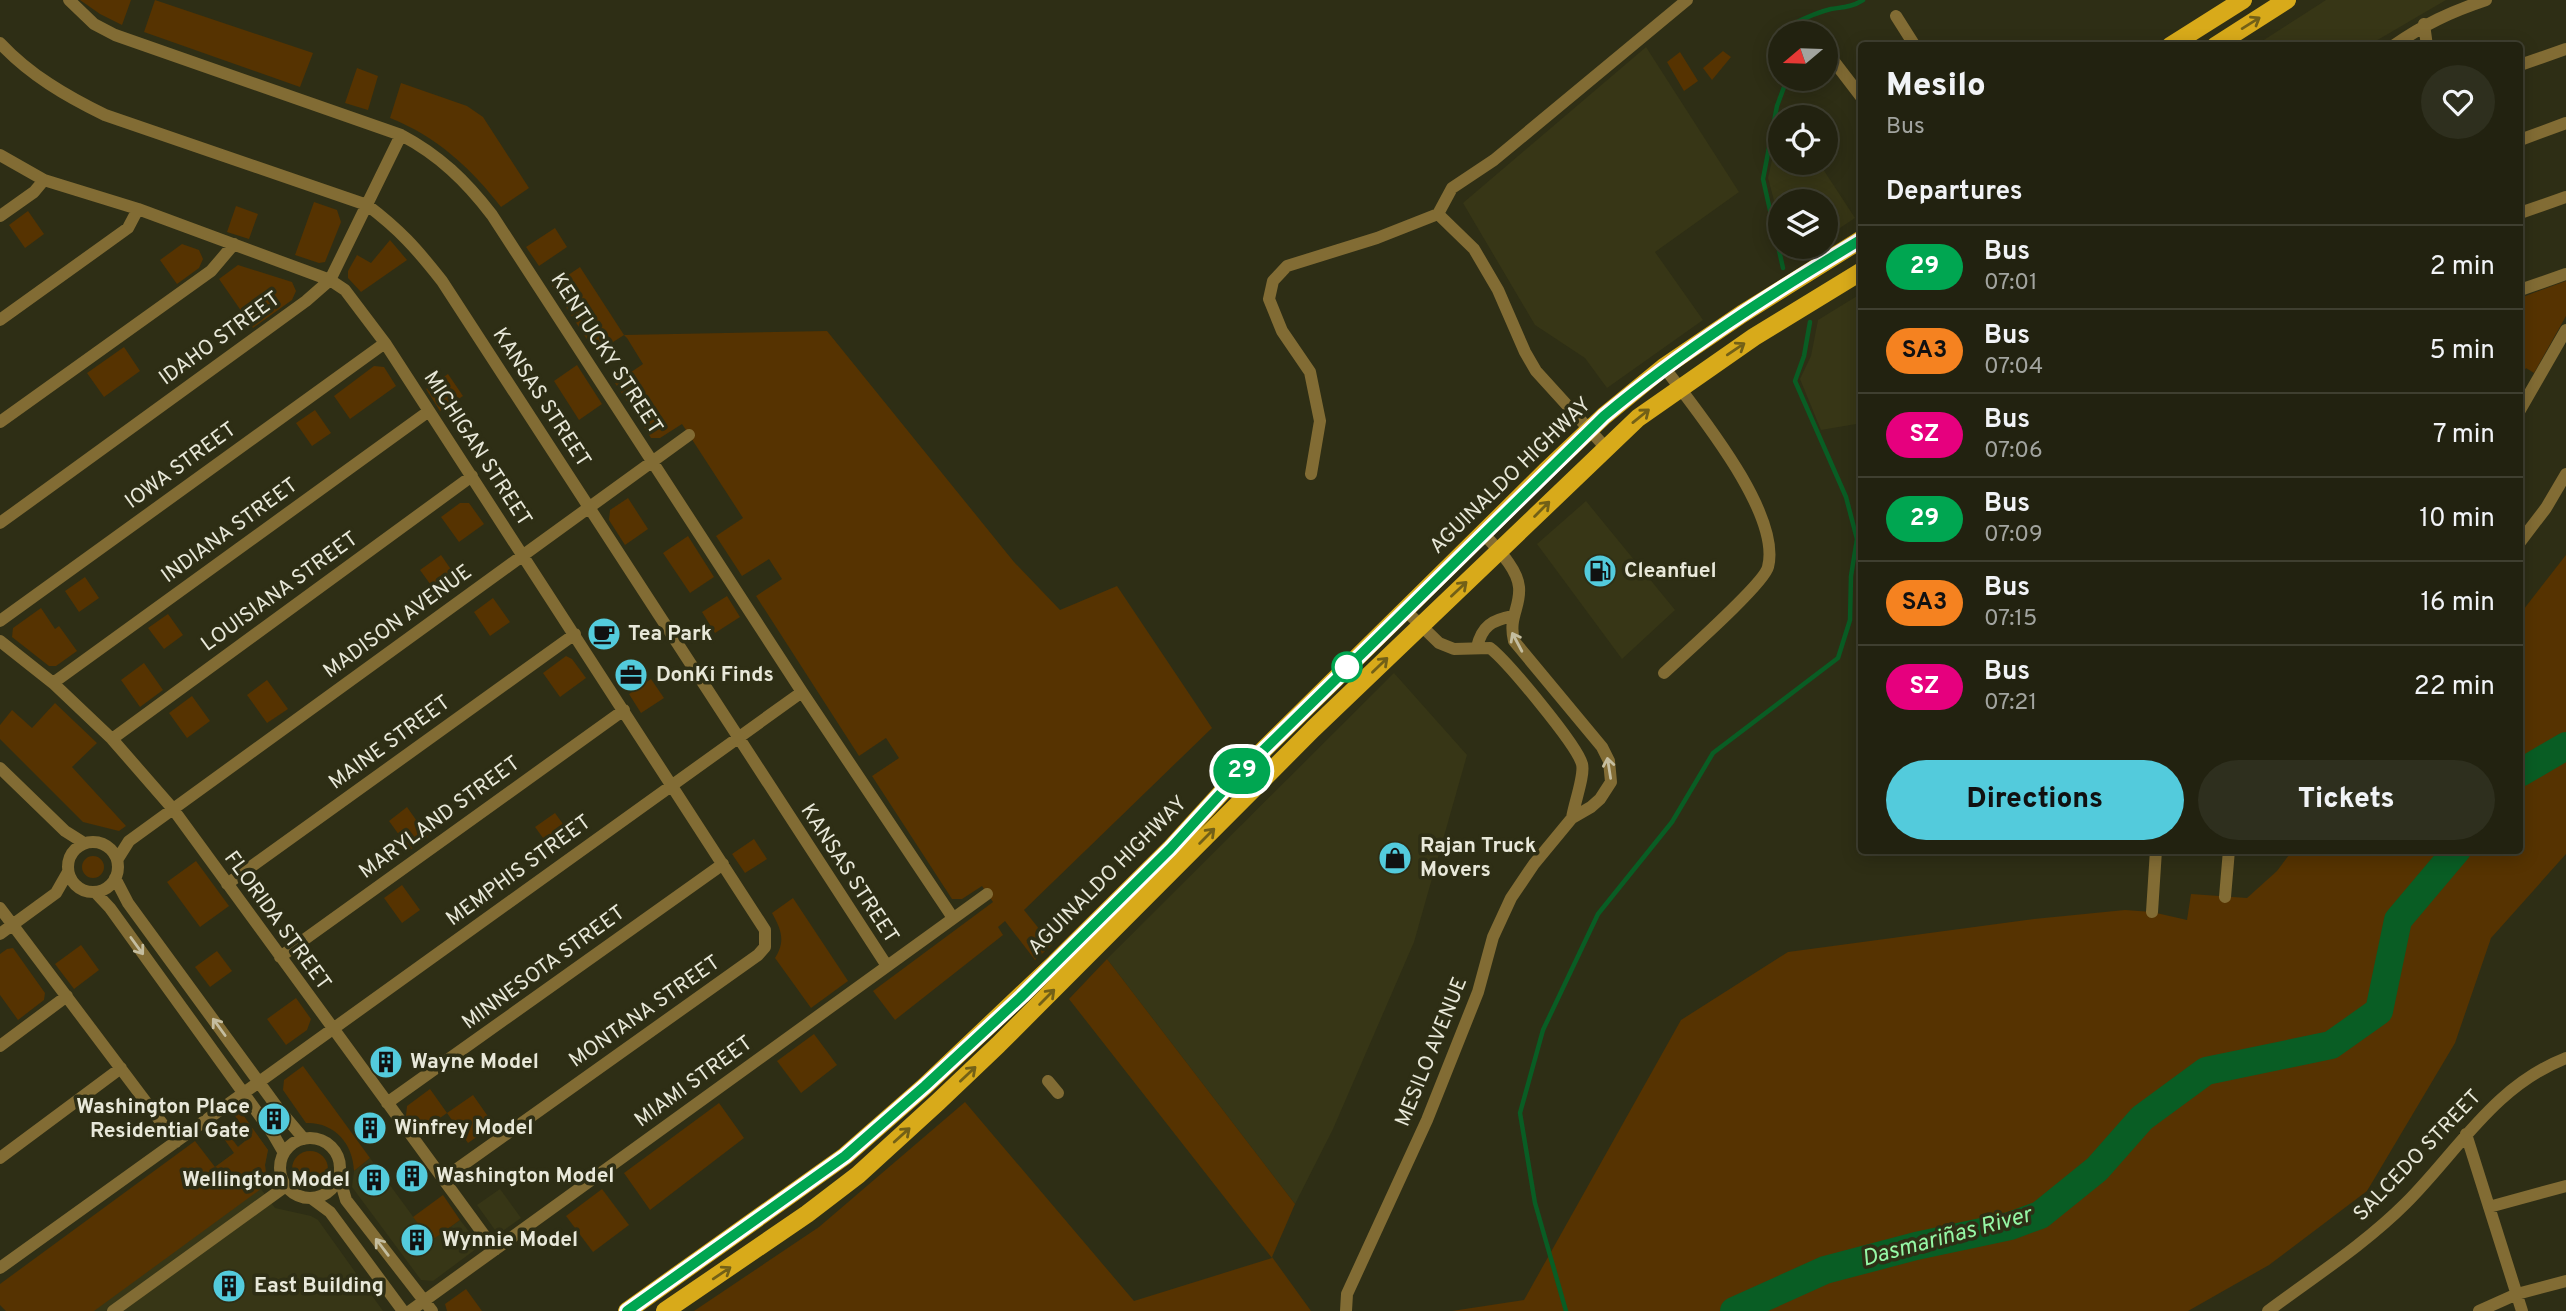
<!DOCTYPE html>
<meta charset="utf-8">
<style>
body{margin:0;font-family:Overpass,sans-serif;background:#2e2f1e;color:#f1f3f6;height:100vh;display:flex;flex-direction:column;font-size:26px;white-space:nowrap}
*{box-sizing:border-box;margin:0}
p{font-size:23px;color:#a2a49f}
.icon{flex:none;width:38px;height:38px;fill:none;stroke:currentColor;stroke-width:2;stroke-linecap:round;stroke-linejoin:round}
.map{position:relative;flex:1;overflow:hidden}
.panel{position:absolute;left:1858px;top:42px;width:665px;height:812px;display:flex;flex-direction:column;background:#222210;border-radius:7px;box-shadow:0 4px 18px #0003,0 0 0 2px #3f3f30}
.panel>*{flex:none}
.badge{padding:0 14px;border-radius:23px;font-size:24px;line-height:46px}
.needle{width:46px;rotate:251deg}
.tools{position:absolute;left:1768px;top:21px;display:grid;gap:14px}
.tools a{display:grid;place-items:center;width:70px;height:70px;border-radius:50%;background:#222210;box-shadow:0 4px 18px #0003,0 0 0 2px #3f3f30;font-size:35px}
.map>.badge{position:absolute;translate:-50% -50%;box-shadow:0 0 0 4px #fff}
h2{padding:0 28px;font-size:26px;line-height:63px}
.round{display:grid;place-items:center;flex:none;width:74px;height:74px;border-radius:37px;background:#2e2f1e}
.headline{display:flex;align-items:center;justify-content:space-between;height:119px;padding:0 28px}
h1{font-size:33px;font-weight:800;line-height:52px}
.button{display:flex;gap:14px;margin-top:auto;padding:14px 28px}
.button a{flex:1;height:80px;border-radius:42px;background:#53cbdc;color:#111;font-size:28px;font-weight:800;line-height:80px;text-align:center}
.button a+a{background:#2e2f1e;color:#f1f3f6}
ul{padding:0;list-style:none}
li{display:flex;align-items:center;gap:21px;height:84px;padding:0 28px;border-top:2px solid #3f3f30}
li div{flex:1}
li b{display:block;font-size:26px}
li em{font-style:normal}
li .badge{min-width:77px;font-weight:700;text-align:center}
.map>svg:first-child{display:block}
.built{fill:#373616}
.green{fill:#563301}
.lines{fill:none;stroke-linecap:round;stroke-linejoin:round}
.stream{stroke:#095d24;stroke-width:4.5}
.river{stroke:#095d24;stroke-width:28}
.minor{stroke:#826c34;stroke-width:12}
.primary{stroke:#d8aa1a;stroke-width:18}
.oneway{stroke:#726017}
.oneway2{stroke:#c4bd9f}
.line-casing{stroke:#fff;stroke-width:16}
.line{stroke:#00a651;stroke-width:10}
.stop-dot{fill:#fff;stroke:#00a651;stroke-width:3.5}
.labels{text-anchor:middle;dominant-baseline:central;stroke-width:7;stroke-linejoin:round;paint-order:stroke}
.street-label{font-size:21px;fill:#e8e8d9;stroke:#2e2e15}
.poi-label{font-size:21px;font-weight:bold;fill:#e8e8d9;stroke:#2e2e15;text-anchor:start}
.water-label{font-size:23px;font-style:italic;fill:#95f7a5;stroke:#2e2e15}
</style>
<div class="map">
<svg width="2566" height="1311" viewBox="0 0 2566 1311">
<rect width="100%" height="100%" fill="#2e2e15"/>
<path class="built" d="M 2326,0 L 2446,0 L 2369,45 L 2256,45 Z
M 1646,47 L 1739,192 L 1655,252 L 1703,320 L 1607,388 L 1585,358 L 1535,325 L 1463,203 Z
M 1780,124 L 1780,163 L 1819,163 L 1855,218 L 1825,238 L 1825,201 L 1780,201 L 1780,221 L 1779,219 L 1768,178 Z
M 1862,293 L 1862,423 L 1821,430 L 1800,379 L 1811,356 L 1818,320 Z
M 1586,501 L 1675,610 L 1622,659 L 1537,544 Z
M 1394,673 L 1467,755 L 1414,942 L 1333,1129 L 1295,1204 L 1107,959 Z
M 256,1133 L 268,1150 L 265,1165 L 267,1181 L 261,1189 L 275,1208 L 311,1216 L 318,1220 L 383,1311 L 20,1311 L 234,1153 L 233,1150 Z
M 370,1158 L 431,1241 L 460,1220 L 477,1242 L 476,1249 L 433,1281 L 421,1280 L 352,1187 L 354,1171 Z
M 500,1189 L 521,1218 L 504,1230 L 495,1230 L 477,1205 Z"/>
<path class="green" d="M 80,0 L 131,0 L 122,25 L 100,14 Z
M 155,0 L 313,53 L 300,87 L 144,32 Z
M 1723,51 L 1731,57 L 1712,80 L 1703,68 Z
M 1680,52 L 1698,81 L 1684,91 L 1667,62 Z
M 357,68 L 378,76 L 368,110 L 345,103 Z
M 401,83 L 467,106 L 483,117 L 529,188 L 501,207 C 471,168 436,136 390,118 Z
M 314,202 L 337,210 L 341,222 L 325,262 L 319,263 L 295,255 Z
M 236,206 L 258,214 L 249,239 L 227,232 Z
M 28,211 L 44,234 L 25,248 L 9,225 Z
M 555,228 L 567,247 L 539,266 L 526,247 Z
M 390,240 L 407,260 L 361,292 L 348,278 L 348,271 L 357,255 L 371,263 Z
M 182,244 L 199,250 L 203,259 L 199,268 L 177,284 L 160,260 Z
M 238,265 L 292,282 L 296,291 L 292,300 L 253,328 L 219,279 Z
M 580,267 L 624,335 L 827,331 L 1014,562 L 1060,610 L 1117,586 L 1212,728 L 1024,910 L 1052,945 L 1035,960 L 1005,921 L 998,927 L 1003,935 L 895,1020 L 873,991 L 993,902 L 982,886 L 962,899 L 952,899 L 872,776 L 899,758 L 886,738 L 859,756 L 756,596 L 782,579 L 769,559 L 742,576 L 716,536 L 743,518 L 682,424 L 660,438 L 651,438 L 615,383 L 643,364 L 627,338 L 624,335 L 596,353 L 552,286 Z
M 2566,281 L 2566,316 L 2534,373 L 2526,368 L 2520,378 L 2520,298 Z
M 124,347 L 140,371 L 104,397 L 87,373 Z
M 577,365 L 602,404 L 579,420 L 554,381 Z
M 374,366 L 384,367 L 396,386 L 350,419 L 334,396 Z
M 448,374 L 463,396 L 440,411 L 426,389 Z
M 315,410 L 331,433 L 312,446 L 296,423 Z
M 628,498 L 648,529 L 625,545 L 609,520 L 610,510 Z
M 460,503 L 469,503 L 484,524 L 459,542 L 441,517 Z
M 688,536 L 714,577 L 690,593 L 663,553 Z
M 441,555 L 461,584 L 441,599 L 420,570 Z
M 2566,555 L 2566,854 L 2491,938 L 2455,1043 L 2367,1191 L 2269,1265 L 2188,1311 L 1452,1311 L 1524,1300 L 1681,1020 L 1788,952 L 2034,919 L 2125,910 L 2152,912 L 2187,920 L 2191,894 L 2247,898 L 2277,871 L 2292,851 L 2520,850 L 2520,614 Z
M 85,577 L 99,598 L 79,612 L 65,591 Z
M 727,596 L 740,617 L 715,633 L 702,612 Z
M 493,598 L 510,622 L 490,636 L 474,612 Z
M 41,608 L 55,629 L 59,626 L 77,651 L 56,666 L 49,666 L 12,637 L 13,628 Z
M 168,614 L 183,635 L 164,649 L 148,628 Z
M 566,656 L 572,659 L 586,678 L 560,697 L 543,673 Z
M 144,663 L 163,690 L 140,707 L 121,680 Z
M 651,679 L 664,698 L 641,713 L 629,694 Z
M 267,680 L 288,709 L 267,723 L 247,695 Z
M 192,696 L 210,721 L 187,738 L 169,713 Z
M 55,703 L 97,743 L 72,767 L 126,826 L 119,831 L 83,822 L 0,739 L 0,725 L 12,710 L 32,728 Z
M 407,807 L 428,837 L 410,850 L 389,821 Z
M 555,813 L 574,839 L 554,853 L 535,827 Z
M 754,839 L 767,859 L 745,873 L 732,854 Z
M82 867a11 11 0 1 1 22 0a11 11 0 1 1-22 0Z
M 196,861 L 229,906 L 200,927 L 167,882 Z
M 402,885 L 420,910 L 402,923 L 384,898 Z
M 793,898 L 848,981 L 811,1008 L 775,958 C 786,941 781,929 772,913 Z
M 81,945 L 99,970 L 74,989 L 55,964 Z
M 13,948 L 45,993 L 44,1000 L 18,1020 L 0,995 L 0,954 L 7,949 Z
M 217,951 L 232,971 L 210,987 L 195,967 Z
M 1107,959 L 1295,1204 L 1272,1257 L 1311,1311 L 694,1311 L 819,1227 L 965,1102 L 1134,1301 L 1272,1258 L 1069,999 Z
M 296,998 L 311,1019 L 307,1030 L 286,1045 L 267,1019 Z
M 814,1034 L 837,1065 L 801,1093 L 777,1061 Z
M 303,1066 L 370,1158 L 354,1171 C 353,1143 334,1122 306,1123 L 283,1090 L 284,1080 Z
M 430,1089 L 447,1113 L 473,1095 L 494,1125 L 468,1143 L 447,1113 L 419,1133 L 406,1116 L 407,1106 Z
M 719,1103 L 744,1138 L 650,1210 L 624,1173 Z
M 241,1112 L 268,1150 L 265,1165 L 267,1181 L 265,1186 L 94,1311 L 6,1311 L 0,1305 L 0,1284 L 195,1141 L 215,1167 L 234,1153 L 215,1126 L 220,1123 L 238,1147 L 250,1137 L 233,1113 Z
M292 1169a18 18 0 1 1 36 0a18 18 0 1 1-36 0Z
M 602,1189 L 629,1225 L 593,1252 L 566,1216 Z
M 443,1195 L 460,1220 L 431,1241 L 413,1217 Z
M 466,1289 L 482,1311 L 447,1311 L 445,1304 Z"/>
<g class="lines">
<path class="stream" d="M 1793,33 L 1793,24 C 1805,18 1818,12 1831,9 C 1844,7 1852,7 1863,0
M 1783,268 L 1763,179 L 1777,106 L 1787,79
M 1566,1311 L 1535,1203 L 1520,1113 L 1543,1030 L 1598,914 L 1672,822 L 1713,753 L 1838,658 L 1850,620 L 1851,576 L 1857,539 L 1846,497 L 1795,381 L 1804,356 L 1810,322"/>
<path class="river" d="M 2520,773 L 2566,746
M 1734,1311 L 1825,1270 L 1916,1246 L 2010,1226 L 2040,1215 L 2097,1169 L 2142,1118 L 2206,1071 L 2331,1045 L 2379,1011 L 2398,920 L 2457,850"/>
<path class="minor" d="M 69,0 L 94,24 L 115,35 L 401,135 C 439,155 466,181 492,215 L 802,692 L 953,918
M 1896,16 L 1915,46
M 2424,24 L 2427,46
M 0,43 C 30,75 66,96 105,115 L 367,205 C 400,230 416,248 442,281 L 887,966
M 2393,46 C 2425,24 2450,12 2486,0
M 1826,51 L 1862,98
M 2520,65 L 2566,49
M 2520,140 L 2566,123
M 0,155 L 44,180 L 138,209 L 330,280 L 345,290 L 385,343 L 765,930 L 765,947 L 758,955 L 443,1179
M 2520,213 L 2566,197
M 0,216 L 34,192 L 44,180
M 2520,290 L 2566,274
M 0,320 L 128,228 L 138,209
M 2520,410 L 2566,330
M 0,422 L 211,271 L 234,244
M 1606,448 L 1536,371 L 1525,352 L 1498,290 L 1474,249 L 1438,214 L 1452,188 L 1494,160 L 1687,0
M 1311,474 L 1320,421 L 1310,372 L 1282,331 L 1269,299 L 1273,281 L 1287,266 L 1377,238 L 1438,214
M 0,523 L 306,301 L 330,280 L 401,135
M 2520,542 L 2546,508 L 2566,474
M 1405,610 L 1439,643 L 1454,649 L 1490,648 C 1507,661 1577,745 1582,764 C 1585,775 1574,804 1572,818
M 0,621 L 385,343
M 0,641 L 53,683 L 112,739 L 173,809 L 495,1250
M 1477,647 C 1482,626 1492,620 1513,616
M 1664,673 C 1682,656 1764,584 1768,567 C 1782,513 1695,409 1664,367
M 53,683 L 429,411
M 112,739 L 472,476
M 0,768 L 65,831 L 84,843
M68 867a25 25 0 1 1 50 0a25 25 0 1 1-50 0Z
M 117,860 L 129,841 L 689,435
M 115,878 L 128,903 L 277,1107 L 304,1139
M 227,884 L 575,634
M 95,892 L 110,908 L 273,1134 L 284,1153
M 2225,897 L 2229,850
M 0,908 L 176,1142
M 2152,912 L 2156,850
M 0,934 L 56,893 L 68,872
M 280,957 L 624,710
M 0,1046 L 67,996
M 1048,1081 L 1058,1093
M 387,1103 L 723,864
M 2466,1134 L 2522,1311
M280 1168a30 30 0 1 1 60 0a30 30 0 1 1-60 0Z
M 0,1158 L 121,1068
M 339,1176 L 346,1200 L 432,1311
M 311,1198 L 330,1212 L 403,1311
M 2489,1207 L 2566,1186
M 0,1268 L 802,692
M 113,1311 L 286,1186
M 410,1311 L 987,894
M 1346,1311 L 1347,1294 L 1427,1120 L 1478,992 L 1493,937 L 1511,898 L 1534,864 L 1572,818 L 1591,807 L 1600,799 L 1611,782 L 1609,761 L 1602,747 L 1514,641 C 1508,617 1521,607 1519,587 C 1517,567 1496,548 1483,533
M 2268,1311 C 2315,1276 2365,1244 2406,1203 C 2458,1151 2494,1086 2566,1058
M 2479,1311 L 2517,1294 L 2566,1281"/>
<path class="primary" d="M 2170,46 L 2243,0
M 2215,46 L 2287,0
M 627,1311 L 845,1156 L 925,1086 L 1055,963 L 1170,849 L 1234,779 L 1546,471 L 1604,416 L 1664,367 L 1742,314 L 1862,239
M 665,1311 L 807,1214 L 858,1175 L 938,1102 L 998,1045 L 1313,729 L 1638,418 L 1754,337 L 1862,271"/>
</g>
<defs><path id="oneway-shaft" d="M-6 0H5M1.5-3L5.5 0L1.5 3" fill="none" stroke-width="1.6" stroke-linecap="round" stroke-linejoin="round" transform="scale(1.75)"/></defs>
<g class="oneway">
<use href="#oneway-shaft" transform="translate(2251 23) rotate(-32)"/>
<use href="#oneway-shaft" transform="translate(1736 349) rotate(-34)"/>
<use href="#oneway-shaft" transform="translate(1641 416) rotate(-39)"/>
<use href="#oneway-shaft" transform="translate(1542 509) rotate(-45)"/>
<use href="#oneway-shaft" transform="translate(1459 589) rotate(-43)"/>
<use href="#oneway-shaft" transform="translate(1380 665) rotate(-44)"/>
<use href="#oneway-shaft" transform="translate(1207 836) rotate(-45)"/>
<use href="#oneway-shaft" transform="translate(1047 997) rotate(-45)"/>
<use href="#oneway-shaft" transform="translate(968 1074) rotate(-43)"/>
<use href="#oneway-shaft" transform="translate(902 1135) rotate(-42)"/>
<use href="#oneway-shaft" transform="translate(722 1273) rotate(-34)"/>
</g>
<g class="oneway2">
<use href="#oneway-shaft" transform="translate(1517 642) rotate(-118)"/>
<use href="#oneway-shaft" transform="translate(1609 768) rotate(-99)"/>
<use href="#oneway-shaft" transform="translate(137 946) rotate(54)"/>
<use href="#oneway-shaft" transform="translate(219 1027) rotate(-126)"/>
<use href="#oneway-shaft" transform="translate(382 1247) rotate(-127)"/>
</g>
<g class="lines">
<defs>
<path id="line" d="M 627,1311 L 845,1156 L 925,1086 L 1022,996 L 1170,849 L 1234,779 L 1604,416 C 1684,349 1772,293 1862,239"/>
</defs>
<use href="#line" class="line-casing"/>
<use href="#line" class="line"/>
</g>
<defs>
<symbol id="fuel-disc" viewBox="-11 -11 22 22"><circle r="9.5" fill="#53cbdc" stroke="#2e2e15"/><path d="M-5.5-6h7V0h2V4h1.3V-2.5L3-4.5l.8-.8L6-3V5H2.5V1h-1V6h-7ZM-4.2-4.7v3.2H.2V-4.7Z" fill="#111"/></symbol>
<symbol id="cafe-disc" viewBox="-11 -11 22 22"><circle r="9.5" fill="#53cbdc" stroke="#2e2e15"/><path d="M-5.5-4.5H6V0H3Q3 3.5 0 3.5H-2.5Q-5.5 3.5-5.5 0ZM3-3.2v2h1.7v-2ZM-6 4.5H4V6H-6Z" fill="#111"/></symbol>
<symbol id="office-disc" viewBox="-11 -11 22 22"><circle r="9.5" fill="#53cbdc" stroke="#2e2e15"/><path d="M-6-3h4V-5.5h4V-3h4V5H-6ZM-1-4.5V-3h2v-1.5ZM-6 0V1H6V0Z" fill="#111"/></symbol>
<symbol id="shop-disc" viewBox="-11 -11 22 22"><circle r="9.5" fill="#53cbdc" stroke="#2e2e15"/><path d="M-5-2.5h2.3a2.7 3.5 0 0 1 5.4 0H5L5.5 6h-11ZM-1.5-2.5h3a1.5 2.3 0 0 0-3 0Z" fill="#111"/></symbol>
<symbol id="building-disc" viewBox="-11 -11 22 22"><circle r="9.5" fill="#53cbdc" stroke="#2e2e15"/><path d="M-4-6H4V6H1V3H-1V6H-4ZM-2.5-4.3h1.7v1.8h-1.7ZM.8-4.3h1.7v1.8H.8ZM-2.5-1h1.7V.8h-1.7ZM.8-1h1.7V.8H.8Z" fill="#111"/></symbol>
</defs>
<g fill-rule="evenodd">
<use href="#fuel-disc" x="1581" y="552" width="38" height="38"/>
<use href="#cafe-disc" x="585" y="615" width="38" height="38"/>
<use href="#office-disc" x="612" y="656" width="38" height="38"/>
<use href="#shop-disc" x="1376" y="839" width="38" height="38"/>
<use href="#building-disc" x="367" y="1043" width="38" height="38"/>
<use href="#building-disc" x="255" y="1100" width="38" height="38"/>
<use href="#building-disc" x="351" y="1109" width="38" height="38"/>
<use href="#building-disc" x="393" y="1157" width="38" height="38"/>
<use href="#building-disc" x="355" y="1161" width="38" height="38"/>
<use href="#building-disc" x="398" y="1221" width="38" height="38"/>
<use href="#building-disc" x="210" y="1267" width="38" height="38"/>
</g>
<circle class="stop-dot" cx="1347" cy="667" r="14"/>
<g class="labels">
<g class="street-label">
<text transform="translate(220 339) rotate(-36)">IDAHO STREET</text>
<text transform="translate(606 354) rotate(57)">KENTUCKY STREET</text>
<text transform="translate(541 398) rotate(57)">KANSAS STREET</text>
<text transform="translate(477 449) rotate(57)">MICHIGAN STREET</text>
<text transform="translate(181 466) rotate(-36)">IOWA STREET</text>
<text transform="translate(1511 476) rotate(-44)">AGUINALDO HIGHWAY</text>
<text transform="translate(230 531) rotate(-36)">INDIANA STREET</text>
<text transform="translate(280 592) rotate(-36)">LOUISIANA STREET</text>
<text transform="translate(398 622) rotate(-36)">MADISON AVENUE</text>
<text transform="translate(390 743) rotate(-36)">MAINE STREET</text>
<text transform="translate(440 818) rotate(-36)">MARYLAND STREET</text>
<text transform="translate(519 871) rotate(-36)">MEMPHIS STREET</text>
<text transform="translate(849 874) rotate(57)">KANSAS STREET</text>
<text transform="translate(1108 876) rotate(-45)">AGUINALDO HIGHWAY</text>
<text transform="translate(277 921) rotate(54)">FLORIDA STREET</text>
<text transform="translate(544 968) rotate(-36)">MINNESOTA STREET</text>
<text transform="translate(645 1012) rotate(-35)">MONTANA STREET</text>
<text transform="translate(1432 1052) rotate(-68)">MESILO AVENUE</text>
<text transform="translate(694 1082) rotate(-36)">MIAMI STREET</text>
<text transform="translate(2418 1156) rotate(-46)">SALCEDO STREET</text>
</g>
<g class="poi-label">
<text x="1624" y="571">Cleanfuel</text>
<text x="628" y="634">Tea Park</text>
<text x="656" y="675">DonKi Finds</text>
<text x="1420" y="846">Rajan Truck<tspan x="1420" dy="24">Movers</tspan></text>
<text x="410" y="1062">Wayne Model</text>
<text x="250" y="1107" text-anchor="end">Washington Place<tspan x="250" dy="24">Residential Gate</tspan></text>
<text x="394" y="1128">Winfrey Model</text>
<text x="436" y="1176">Washington Model</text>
<text x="350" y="1180" text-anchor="end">Wellington Model</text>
<text x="442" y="1240">Wynnie Model</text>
<text x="254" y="1286">East Building</text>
</g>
<g class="water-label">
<text transform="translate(1947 1238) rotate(-15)">Dasmariñas River</text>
</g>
</g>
</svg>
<div class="tools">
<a><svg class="needle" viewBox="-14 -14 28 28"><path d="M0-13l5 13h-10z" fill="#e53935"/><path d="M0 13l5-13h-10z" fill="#a2a49f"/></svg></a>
<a><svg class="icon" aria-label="locate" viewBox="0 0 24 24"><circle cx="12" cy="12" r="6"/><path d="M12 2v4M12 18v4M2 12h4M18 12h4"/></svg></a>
<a><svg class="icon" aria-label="layers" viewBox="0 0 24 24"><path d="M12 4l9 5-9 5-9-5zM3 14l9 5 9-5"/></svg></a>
</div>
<b class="badge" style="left:1242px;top:771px;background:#00a651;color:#fff">29</b>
<section class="panel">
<div class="headline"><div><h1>Mesilo</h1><p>Bus</p></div><a class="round"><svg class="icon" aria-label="heart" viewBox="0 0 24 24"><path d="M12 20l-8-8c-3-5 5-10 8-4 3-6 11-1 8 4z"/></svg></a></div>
<h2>Departures</h2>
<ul>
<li><span class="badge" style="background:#00a651;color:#fff">29</span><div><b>Bus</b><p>07:01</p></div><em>2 min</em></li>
<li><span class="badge" style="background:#f58220;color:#111">SA3</span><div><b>Bus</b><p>07:04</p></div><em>5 min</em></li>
<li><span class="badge" style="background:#e6007e;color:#fff">SZ</span><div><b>Bus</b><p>07:06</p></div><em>7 min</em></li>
<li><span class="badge" style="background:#00a651;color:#fff">29</span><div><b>Bus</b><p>07:09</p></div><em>10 min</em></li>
<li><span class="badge" style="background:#f58220;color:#111">SA3</span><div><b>Bus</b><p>07:15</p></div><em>16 min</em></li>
<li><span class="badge" style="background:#e6007e;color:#fff">SZ</span><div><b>Bus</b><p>07:21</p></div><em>22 min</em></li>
</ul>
<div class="button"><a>Directions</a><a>Tickets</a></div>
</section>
</div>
